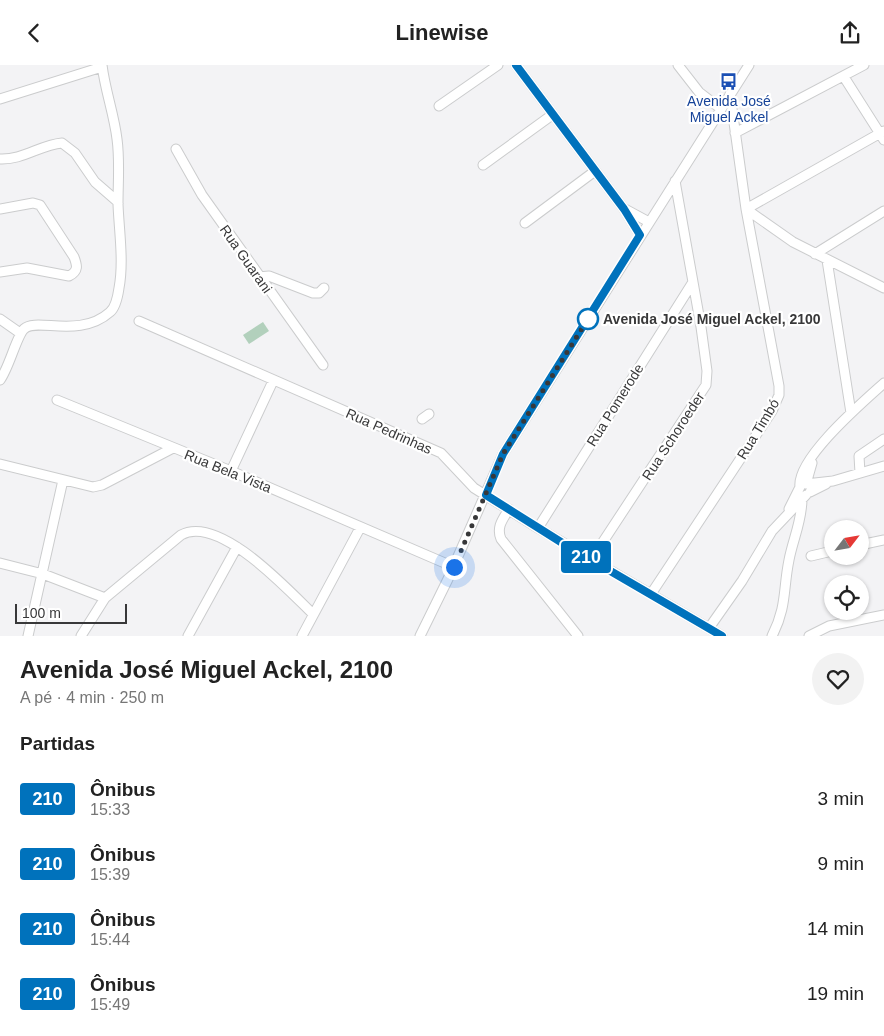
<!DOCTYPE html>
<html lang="pt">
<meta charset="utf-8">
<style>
body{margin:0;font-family:Arial,sans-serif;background:#f2f2f2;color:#222;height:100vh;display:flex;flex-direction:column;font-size:19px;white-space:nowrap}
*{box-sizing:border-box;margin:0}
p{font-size:16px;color:#767676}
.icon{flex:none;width:28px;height:28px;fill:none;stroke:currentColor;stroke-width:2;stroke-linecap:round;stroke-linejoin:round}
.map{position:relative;height:571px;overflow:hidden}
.side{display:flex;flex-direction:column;background:#fff;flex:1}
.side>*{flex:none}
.badge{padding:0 10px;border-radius:4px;font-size:18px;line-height:32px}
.needle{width:32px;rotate:59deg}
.controls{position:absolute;left:824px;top:455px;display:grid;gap:10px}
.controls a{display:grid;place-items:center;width:45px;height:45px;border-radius:50%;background:#fff;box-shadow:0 1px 4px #0004;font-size:25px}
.scale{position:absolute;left:15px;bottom:12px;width:112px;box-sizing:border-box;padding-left:5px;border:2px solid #383839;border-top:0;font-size:14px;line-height:18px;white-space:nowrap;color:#383839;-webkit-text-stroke:4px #fff;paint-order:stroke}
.you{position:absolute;width:25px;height:25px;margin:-12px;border:4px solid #fff;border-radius:50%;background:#1a73e8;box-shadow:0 0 0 8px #1a73e833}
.map>.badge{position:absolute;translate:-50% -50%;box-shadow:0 0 0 2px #fff}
h2{padding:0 20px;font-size:19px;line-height:45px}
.round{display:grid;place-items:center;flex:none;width:52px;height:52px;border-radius:26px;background:#f2f2f2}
.head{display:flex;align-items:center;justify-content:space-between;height:85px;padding:0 20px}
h1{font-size:24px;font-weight:600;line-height:38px}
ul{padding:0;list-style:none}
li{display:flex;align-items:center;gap:15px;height:65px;padding:0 20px}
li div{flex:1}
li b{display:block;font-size:19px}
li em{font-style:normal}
li .badge{min-width:55px;font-weight:700;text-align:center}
header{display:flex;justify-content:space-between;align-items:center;height:65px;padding:0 20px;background:#fff;font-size:22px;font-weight:600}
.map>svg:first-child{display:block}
.green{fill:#b2d0bc}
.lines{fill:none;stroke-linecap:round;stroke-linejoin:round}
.minor-casing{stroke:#cbcccd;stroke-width:11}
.minor{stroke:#fff;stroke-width:9}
.line-casing{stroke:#fff;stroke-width:11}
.line{stroke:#0072bc;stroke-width:8}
.walk{stroke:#383839;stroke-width:5;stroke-dasharray:0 9}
.stop-dot{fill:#fff;stroke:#0072bc;stroke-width:2.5}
.labels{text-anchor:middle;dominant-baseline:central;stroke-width:4.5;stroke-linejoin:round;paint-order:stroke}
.transit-label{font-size:14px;fill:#164399;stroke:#fff}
.street-label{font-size:14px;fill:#383839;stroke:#fff}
.stop-label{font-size:14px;font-weight:bold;fill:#383839;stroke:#fff;text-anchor:start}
</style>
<header><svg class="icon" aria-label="back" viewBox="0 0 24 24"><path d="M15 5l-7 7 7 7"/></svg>Linewise<svg class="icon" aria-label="share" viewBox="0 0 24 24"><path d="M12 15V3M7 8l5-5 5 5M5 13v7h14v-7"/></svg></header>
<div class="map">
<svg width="884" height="571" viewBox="0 0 884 571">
<rect width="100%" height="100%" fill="#f3f3f5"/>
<path class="green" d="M 263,257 L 269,266 L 249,279 L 243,270 Z"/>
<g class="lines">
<defs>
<path id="minor" d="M 516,0 L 624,144 L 640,170
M 678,0 L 699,27 L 721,44
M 844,12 L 884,75
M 0,34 L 102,2
M 439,41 L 498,0
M 735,68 L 864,0
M 176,84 L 202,130 L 323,300
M 0,94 C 23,95 40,80 62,78 L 75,88 L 95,117 L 118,137
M 483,100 L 552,50
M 0,144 L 33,138 L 40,140 L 74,192 C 77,200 79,206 69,211 L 27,203 L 0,207
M 625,144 L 649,157
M 746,144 L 793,177 L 884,223
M 746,144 L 884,66
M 525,158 L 595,106
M 815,189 L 884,146
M 827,195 L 851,348
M 258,212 L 269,211 L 313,228 L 319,228 L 324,223
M 0,254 L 20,268
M 139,256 L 441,388 L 474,423 L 538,463 L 722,571
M 0,315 C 9,303 17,270 24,264 C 36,252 80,274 110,247 C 116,242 118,230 119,223 C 124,196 119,166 118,139 C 118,117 120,96 117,74 C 114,49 105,25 102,0
M 57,335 L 231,406 L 454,502
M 422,354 L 429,349
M 812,398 L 806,419 L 833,416 L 884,401
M 0,399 L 93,422 L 102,420 L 173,383
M 231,406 L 273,316
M 860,408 L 859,391 L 884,374
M 800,422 C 796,394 863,337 884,318
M 810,427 L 826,419
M 509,444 C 503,454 496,462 501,474 L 578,571
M 789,444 L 799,424
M 538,463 L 693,217
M 860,480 L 884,475
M 811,491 L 832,486
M 591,495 L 706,320 L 707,306 L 701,262 L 675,116
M 0,498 L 43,509 L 105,533
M 651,529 L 772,346 L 779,330 L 779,321 L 746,144 L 730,29
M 709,563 L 742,516 L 772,466 L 806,430
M 28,571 L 63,415
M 81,571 L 105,533 L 181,470 C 219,449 288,525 313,549
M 188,571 L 237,482
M 302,571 L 360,463
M 420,571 L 448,514 L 503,389 L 749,0
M 772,571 C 787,542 783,524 789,495 C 793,474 802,456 802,434
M 809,571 L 829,561 L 884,550"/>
</defs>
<use href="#minor" class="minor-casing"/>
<use href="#minor" class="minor"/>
</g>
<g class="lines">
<defs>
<path id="line" d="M 516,0 L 624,144 L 640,170 L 503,389 L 486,430 L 564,479 L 722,571"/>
</defs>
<use href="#line" class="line-casing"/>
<use href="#line" class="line"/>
<path class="walk" d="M 454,502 L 503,389 L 588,254"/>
</g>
<defs>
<symbol id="bus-bare" viewBox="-9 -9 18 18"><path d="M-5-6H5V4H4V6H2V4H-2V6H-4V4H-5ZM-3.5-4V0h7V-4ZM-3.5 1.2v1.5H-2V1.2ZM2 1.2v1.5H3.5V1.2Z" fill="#1a4fb4" stroke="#fff" stroke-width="2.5" paint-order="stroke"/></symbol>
</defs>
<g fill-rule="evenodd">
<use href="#bus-bare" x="716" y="4" width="25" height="25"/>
</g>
<circle class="stop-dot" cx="588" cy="254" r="10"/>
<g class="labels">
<g class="transit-label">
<text x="729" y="36">Avenida José<tspan x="729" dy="16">Miguel Ackel</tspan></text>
</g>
<g class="street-label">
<text transform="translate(246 194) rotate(55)">Rua Guarani</text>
<text transform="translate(615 340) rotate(-58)">Rua Pomerode</text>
<text transform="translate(758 364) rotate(-59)">Rua Timbó</text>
<text transform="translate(389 366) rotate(24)">Rua Pedrinhas</text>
<text transform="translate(673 371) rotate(-57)">Rua Schoroeder</text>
<text transform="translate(228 406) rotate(22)">Rua Bela Vista</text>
</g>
<g class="stop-label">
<text x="603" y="254">Avenida José Miguel Ackel, 2100</text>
</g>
</g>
</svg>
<div class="controls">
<a><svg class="needle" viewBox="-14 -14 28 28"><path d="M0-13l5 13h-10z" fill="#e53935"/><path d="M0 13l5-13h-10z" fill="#767676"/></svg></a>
<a><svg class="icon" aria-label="locate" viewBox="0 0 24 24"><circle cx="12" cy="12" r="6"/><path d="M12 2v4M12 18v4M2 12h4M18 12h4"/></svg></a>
</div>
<div class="scale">100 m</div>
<div class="you" style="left:454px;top:502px"></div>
<b class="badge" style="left:586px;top:492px;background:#0072bc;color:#fff">210</b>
</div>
<section class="side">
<div class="head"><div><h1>Avenida José Miguel Ackel, 2100</h1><p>A pé · 4 min · 250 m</p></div><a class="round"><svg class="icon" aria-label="heart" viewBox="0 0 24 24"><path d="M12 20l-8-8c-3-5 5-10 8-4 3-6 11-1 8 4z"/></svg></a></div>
<h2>Partidas</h2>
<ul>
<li><span class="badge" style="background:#0072bc;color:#fff">210</span><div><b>Ônibus</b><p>15:33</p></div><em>3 min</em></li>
<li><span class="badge" style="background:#0072bc;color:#fff">210</span><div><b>Ônibus</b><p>15:39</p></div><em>9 min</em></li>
<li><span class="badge" style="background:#0072bc;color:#fff">210</span><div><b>Ônibus</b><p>15:44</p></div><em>14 min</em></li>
<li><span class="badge" style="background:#0072bc;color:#fff">210</span><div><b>Ônibus</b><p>15:49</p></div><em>19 min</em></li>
</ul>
</section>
